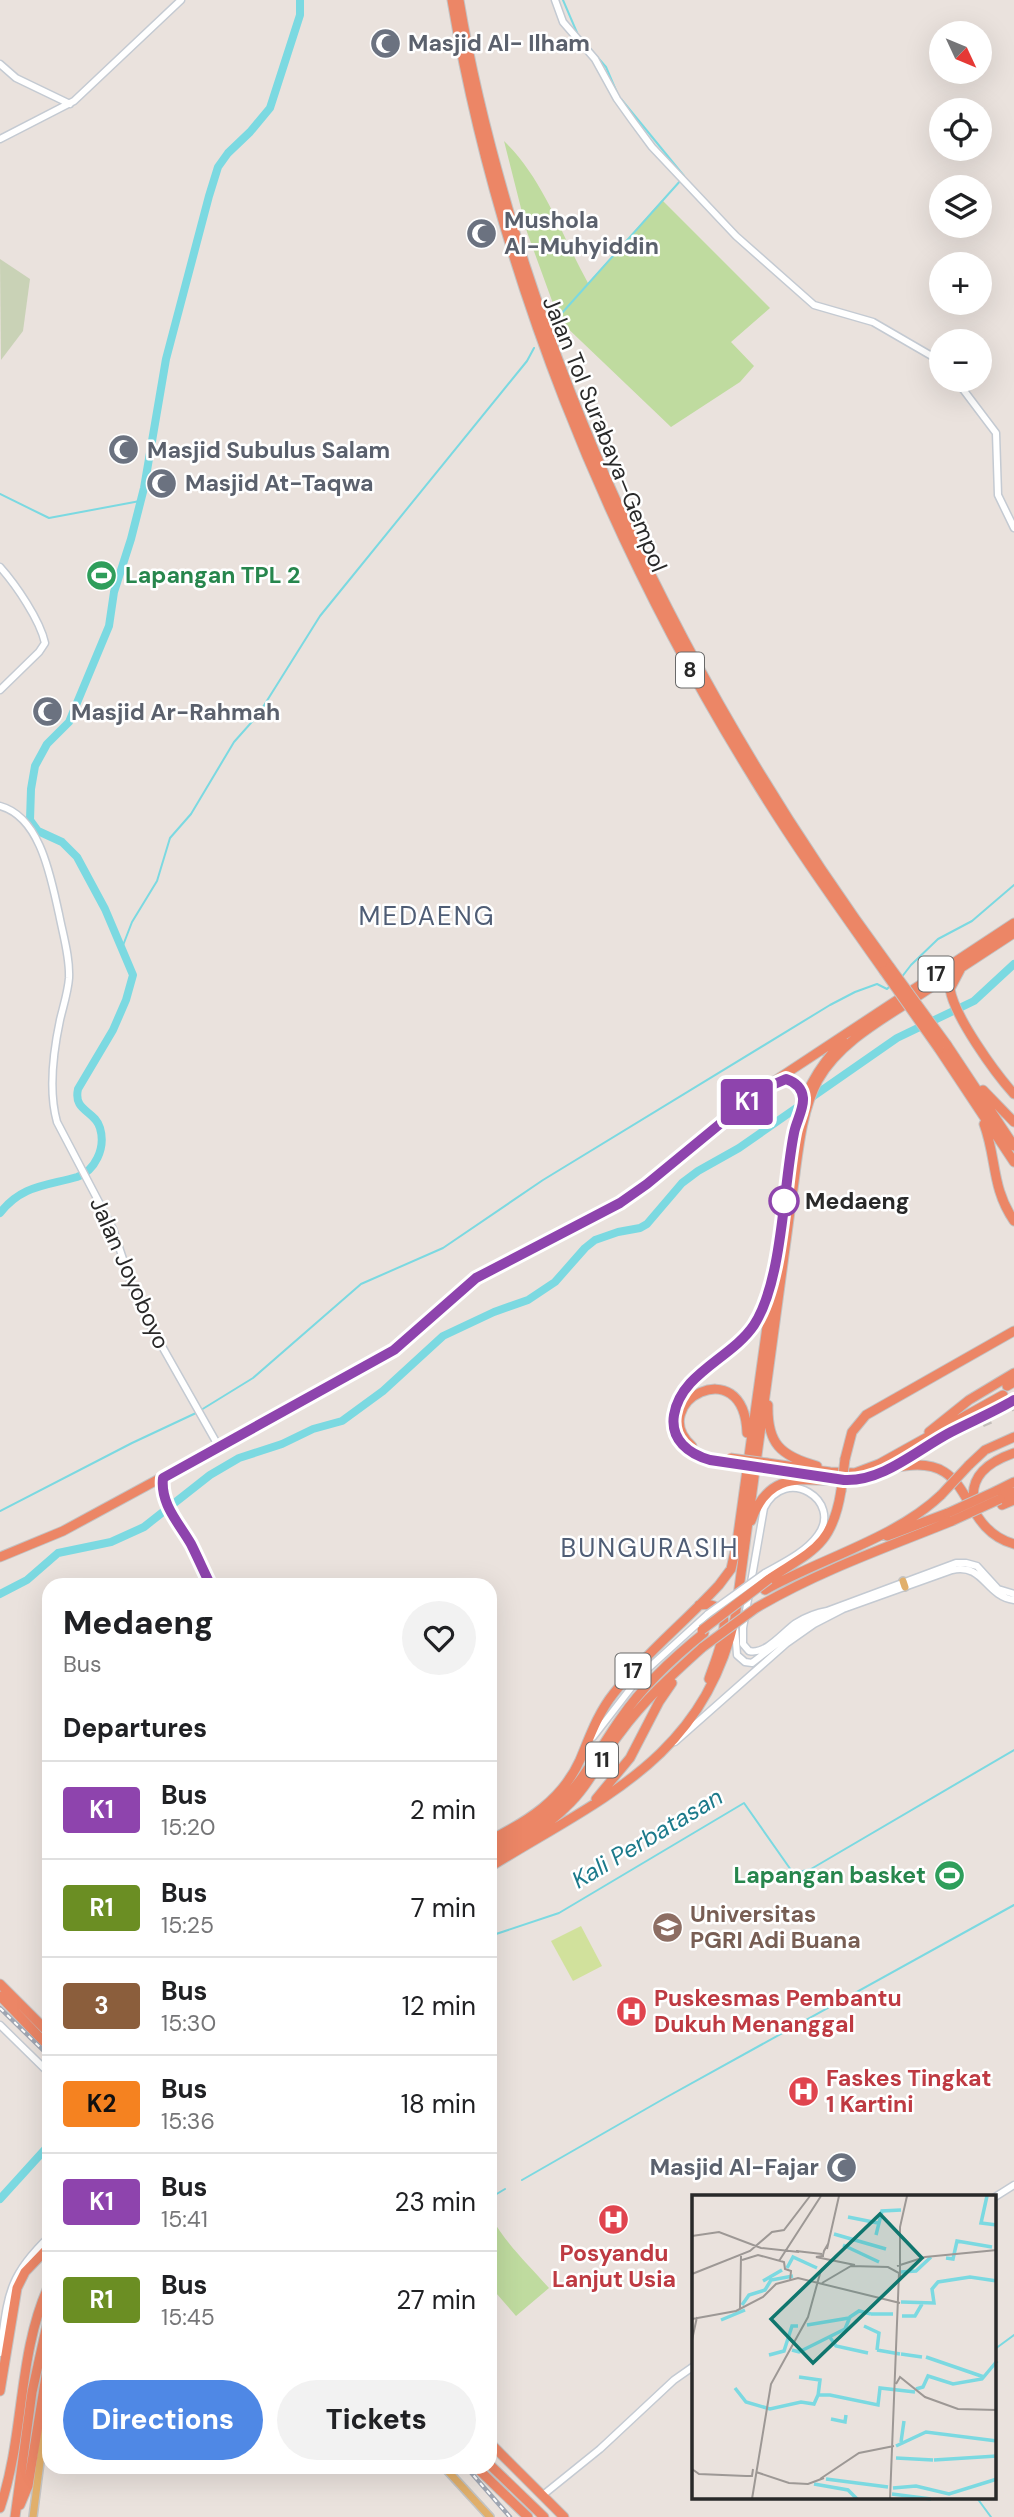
<!DOCTYPE html>
<meta charset="utf-8">
<style>
body{margin:0;font-family:"DM Sans",sans-serif;background:#f2f2f2;color:#202124;height:100vh;display:flex;flex-direction:column;font-size:26px;white-space:nowrap}
*{box-sizing:border-box;margin:0}
p{font-size:23px;color:#757577}
.icon{flex:none;width:38px;height:38px;fill:none;stroke:currentColor;stroke-width:2;stroke-linecap:round;stroke-linejoin:round}
.map{position:relative;flex:1;overflow:hidden}
.details{position:absolute;left:42px;top:1578px;width:455px;height:896px;display:flex;flex-direction:column;background:#fff;border-radius:21px;box-shadow:0 7px 28px #0002}
.details>*{flex:none}
.badge{padding:0 14px;border-radius:5px;font-size:24px;line-height:46px}
.needle{width:46px;rotate:134deg}
.controls{position:absolute;left:929px;top:21px;display:grid;gap:14px}
.controls a{display:grid;place-items:center;width:63px;height:63px;border-radius:50%;background:#fff;box-shadow:0 7px 28px #0002;font-size:35px}
.map>.badge{position:absolute;translate:-50% -50%;box-shadow:0 0 0 4px #fff}
h2{padding:0 21px;font-size:26px;line-height:63px}
.round{display:grid;place-items:center;flex:none;width:74px;height:74px;border-radius:37px;background:#f2f2f2}
.headline{display:flex;align-items:center;justify-content:space-between;height:119px;padding:0 21px}
h1{font-size:33px;font-weight:800;line-height:52px}
.action{display:flex;gap:14px;margin-top:auto;padding:14px 21px}
.action a{flex:1;height:80px;border-radius:42px;background:#4f88e5;color:#fff;font-size:28px;font-weight:800;line-height:80px;text-align:center}
.action a+a{background:#f2f2f2;color:#202124}
ul{padding:0;list-style:none}
li{display:flex;align-items:center;gap:21px;height:98px;padding:0 21px;border-top:2px solid #e0e0e0}
li div{flex:1}
li b{display:block;font-size:26px}
li em{font-style:normal}
li .badge{min-width:77px;font-weight:700;text-align:center}
.map>svg:first-child{display:block}
.green{fill:#bfdb9f}
.cemetery{fill:#c9d2b6}
.pitch{fill:#d1e19c}
.lines{fill:none;stroke-linecap:round;stroke-linejoin:round}
.stream{stroke:#7bd9e1;stroke-width:2}
.river{stroke:#7bd9e1;stroke-width:8}
.highway-tunnel{stroke:#c3bdb9;stroke-width:9;stroke-dasharray:9 4.5;stroke-linecap:butt}
.minor-casing{stroke:#c4cad2;stroke-width:9}
.major-casing{stroke:#c3c3c3;stroke-width:10}
.highway-casing{stroke:#c3c3c3;stroke-width:11}
.minor{stroke:#fff;stroke-width:6}
.major{stroke:#e1af6b;stroke-width:7}
.highway{stroke:#ec8666;stroke-width:9}
.rail-casing{stroke:#a0a6b2;stroke-width:4.5}
.rail{stroke:#fff;stroke-width:2;stroke-dasharray:5;stroke-linecap:butt}
.minor-bridge-casing{stroke:#c4cad2;stroke-width:9;stroke-linecap:butt}
.highway-bridge-casing{stroke:#c3c3c3;stroke-width:11;stroke-linecap:butt}
.minor-bridge{stroke:#fff;stroke-width:6}
.highway-bridge{stroke:#ec8666;stroke-width:9}
.line-casing{stroke:#fff;stroke-width:16}
.line{stroke:#8e44ad;stroke-width:10}
.stop-dot{fill:#fff;stroke:#8e44ad;stroke-width:3.5}
.labels{text-anchor:middle;dominant-baseline:central;stroke-width:5;stroke-linejoin:round;paint-order:stroke}
.shield{fill:#fff;stroke:#696969;stroke-width:2}
.shield-label{font-size:21px;font-weight:bold;fill:#292929}
.worship-label{font-size:23px;font-weight:bold;fill:#5b616d;stroke:#fff;text-anchor:start}
.street-label{font-size:23px;fill:#292929;stroke:#fff}
.leisure-label{font-size:23px;font-weight:bold;fill:#27864d;stroke:#fff;text-anchor:start}
.stop-label{font-size:23px;font-weight:bold;fill:#292929;stroke:#fff;text-anchor:start}
.education-label{font-size:23px;font-weight:bold;fill:#785e54;stroke:#fff;text-anchor:start}
.health-label{font-size:23px;font-weight:bold;fill:#be3a42;stroke:#fff;text-anchor:start}
.water-label{font-size:24px;font-style:italic;fill:#1c7a8b;stroke:#fff}
.quarter-label{font-size:26px;letter-spacing:2px;fill:#4f5d75;stroke:#fff}
.inset-river{fill:none;stroke:#7bd9e1;stroke-width:3.5}
.inset-road{fill:none;stroke:#9d9895;stroke-width:2}
.view{fill:#0f766e;fill-opacity:0.15;stroke:#0f766e;stroke-width:3.5}
.inset-edge{fill:none;stroke:#292929;stroke-width:3.5}
</style>
<div class="map">
<svg width="1014" height="2517" viewBox="0 0 1014 2517">
<rect width="100%" height="100%" fill="#eae2dd"/>
<path class="green" d="M 504,141 C 545,181 561,235 588,283 L 662,200 L 770,308 L 731,342 L 754,366 L 740,382 L 671,427 L 559,320 L 527,232 Z
M 490,2216 C 508,2246 527,2263 549,2288 L 516,2316 L 496,2293 L 490,2297 Z"/>
<path class="cemetery" d="M 0,259 L 30,279 L 23,331 L 1,360 Z"/>
<path class="pitch" d="M 581,1926 L 602,1966 L 573,1981 L 551,1941 Z"/>
<g class="lines">
<path class="stream" d="M 563,0 L 578,35
M 586,44 L 606,67 L 618,95
M 621,99 L 684,176
M 562,313 L 681,180
M 0,494 L 49,518 L 140,501
M 122,948 L 132,922 L 157,881 L 170,838 L 191,814 L 234,742 L 258,715 L 320,616 L 527,361 L 534,348
M 901,978 L 911,965 L 938,939 L 972,921 L 1014,885
M 201,1410 L 253,1378 L 361,1284 L 443,1248 L 543,1180 L 830,1005 L 855,992 L 877,984 L 887,989 L 891,985
M 0,1511 L 132,1443 L 196,1413
M 490,1936 L 559,1913 L 744,1803 L 791,1870 L 799,1872 L 811,1869 L 1014,1750
M 522,2180 L 665,2098 L 1014,1905
M 490,2198 L 505,2189
M 995,2349 L 1014,2335
M 977,2498 L 991,2517"/>
<path class="river" d="M 0,1213 C 22,1185 46,1186 77,1177 C 95,1171 106,1148 100,1128 C 95,1110 73,1112 78,1089 L 113,1030 L 126,1000 L 133,975 L 105,909 L 77,857 L 62,842 L 38,831 L 30,820 L 31,789 L 35,766 L 47,744 L 69,722 L 109,626 L 114,592 L 131,539 L 144,488 L 166,359 L 209,196 L 218,167 L 228,153 L 250,132 L 270,108 L 300,15 L 300,0
M 0,1594 L 27,1580 L 58,1553 L 111,1542 L 144,1527 L 210,1475 L 239,1458 L 282,1444 L 313,1429 L 342,1421 L 383,1391 L 443,1336 L 494,1312 L 528,1300 L 555,1282 L 585,1248 L 595,1240 L 618,1232 L 640,1228 L 647,1224 L 682,1183 L 698,1171 L 739,1148 L 897,1038 L 974,1001 L 1014,964
M 0,2199 L 49,2145"/>
<path class="highway-tunnel" d="M 1010,1408 L 1014,1405
M 982,1423 L 991,1419"/>
<defs>
<path id="minor" d="M 555,0 L 563,22 L 595,59 L 617,99 L 632,120 L 652,147 L 736,236 L 814,305 L 873,322 L 942,362
M 0,64 L 16,78 L 70,104
M 0,139 L 74,101 L 181,0
M 956,380 L 996,433 L 998,495 L 1014,528
M 0,567 C 16,585 40,620 45,643 L 39,652 L 0,690
M 0,806 C 41,817 51,879 59,914 C 63,935 70,957 69,978 C 68,992 63,1007 60,1020 C 53,1053 48,1090 57,1122 L 113,1229 L 135,1295 L 146,1318 L 219,1447
M 765,1573 C 783,1563 806,1552 818,1535 C 843,1501 786,1464 764,1508 L 743,1628 L 743,1644 L 749,1651 C 766,1655 783,1632 796,1623 C 806,1617 815,1613 827,1611
M 735,1627 L 737,1655 L 745,1662 L 752,1663 L 795,1630 L 827,1611 L 956,1563 L 966,1563 L 977,1566 L 998,1589 L 1014,1594
M 593,1737 L 641,1675 L 708,1614
M 675,1742 L 787,1643 L 814,1624 L 843,1609 L 952,1570 C 984,1563 985,1596 1014,1600
M 0,2025 L 49,2073
M 995,2197 L 1014,2185
M 0,2353 C 8,2298 6,2278 49,2237
M 543,2495 L 600,2449 L 674,2380 L 694,2366"/>
<path id="major" d="M 903,1581 L 905,1587
M 445,2468 L 490,2517
M 33,2517 L 45,2423 L 49,2357"/>
<path id="highway" d="M 452,0 C 498,271 607,541 751,774 C 792,842 838,906 884,971
M 459,0 C 474,90 498,179 525,265 C 608,520 732,752 890,967
M 960,970 L 950,989 C 954,1016 995,1073 1014,1094
M 947,1045 L 1014,1146
M 939,1049 L 1014,1162
M 786,1079 L 797,1085 L 803,1100
M 983,1090 L 1014,1122
M 984,1124 C 997,1159 991,1187 1014,1221
M 1007,1386 L 1014,1382
M 768,1405 C 767,1443 780,1456 817,1466
M 929,1432 L 969,1400 L 1014,1373
M 692,1446 C 645,1404 744,1349 747,1433
M 845,1459 L 852,1432 L 866,1415 L 1014,1331
M 729,1463 C 709,1461 687,1457 677,1438 C 656,1392 729,1357 751,1328 C 759,1318 763,1305 767,1293
M 767,1463 L 830,1472 L 855,1473 L 879,1464 L 1003,1395
M 969,1465 L 985,1450 L 1014,1437
M 894,1468 C 978,1449 954,1527 1014,1544
M 996,1491 L 1014,1482
M 1000,1499 L 1014,1492
M 1002,1505 L 1014,1500
M 975,1507 C 967,1477 988,1462 1014,1453
M 751,1521 C 773,1458 819,1489 867,1478 L 1008,1403
M 887,1536 L 948,1513
M 0,1557 L 63,1531 L 382,1358 L 411,1336 L 476,1277 L 620,1203 L 776,1080 L 1014,923
M 769,1579 C 811,1551 832,1547 841,1491
M 765,1590 C 820,1559 896,1538 941,1495
M 699,1605 C 744,1599 716,1657 709,1679
M 756,1608 C 819,1571 885,1548 952,1521
M 596,1799 L 630,1758 L 659,1702 L 672,1683
M 490,1840 C 528,1821 562,1800 580,1760 C 590,1736 598,1713 614,1693 C 645,1654 685,1622 719,1585 L 731,1569 L 737,1542 L 794,1133 C 802,1096 817,1068 843,1041
M 490,1850 C 515,1836 541,1822 562,1802 C 586,1777 601,1746 621,1718 C 643,1686 674,1657 704,1633
M 490,1858 C 517,1843 544,1829 566,1807 C 589,1786 601,1757 620,1733 C 643,1701 674,1673 703,1647
M 490,1867 C 601,1798 703,1759 735,1618 L 793,1189 C 798,1154 801,1112 818,1080 C 839,1043 881,1020 915,998 C 948,976 981,955 1014,933
M 0,1984 L 49,2033
M 0,1996 L 49,2047
M 0,2391 L 17,2288 L 25,2272 L 49,2247
M 490,2443 L 564,2517
M 490,2465 L 544,2517
M 477,2468 L 528,2517
M 20,2505 L 28,2486 L 47,2370
M 0,2508 C 25,2435 17,2355 49,2285
M 15,2517 L 32,2392 L 49,2316"/>
</defs>
<use href="#minor" class="minor-casing"/>
<use href="#major" class="major-casing"/>
<use href="#highway" class="highway-casing"/>
<use href="#minor" class="minor"/>
<use href="#major" class="major"/>
<use href="#highway" class="highway"/>
<defs>
<path id="rail" d="M 0,2008 L 49,2056
M 467,2468 L 510,2517"/>
</defs>
<use href="#rail" class="rail-casing"/>
<use href="#rail" class="rail"/>
<defs>
<path id="minor-bridge" d="M 708,1614 L 765,1573"/>
<path id="highway-bridge" d="M 890,967 L 947,1045
M 884,971 L 939,1049
M 730,1458 L 767,1463
M 841,1491 L 845,1459
M 941,1495 L 969,1465
M 948,1513 L 996,1491
M 952,1521 L 1000,1499
M 702,1630 L 769,1579
M 703,1647 L 756,1608"/>
</defs>
<use href="#minor-bridge" class="minor-bridge-casing"/>
<use href="#highway-bridge" class="highway-bridge-casing"/>
<use href="#minor-bridge" class="minor-bridge"/>
<use href="#highway-bridge" class="highway-bridge"/>
</g>
<g class="lines">
<defs>
<path id="line" d="M 211,1586 C 204,1572 198,1558 191,1544 C 179,1523 160,1504 163,1478 L 394,1350 L 476,1278 L 620,1203 L 647,1184 L 743,1105 L 770,1086 L 786,1079 C 795,1082 802,1088 803,1098 C 804,1109 796,1122 794,1133 C 783,1187 783,1280 754,1325 C 732,1358 681,1373 674,1415 C 670,1440 689,1454 710,1460 L 844,1480 C 883,1482 918,1449 951,1432 C 972,1421 994,1412 1014,1400"/>
</defs>
<use href="#line" class="line-casing"/>
<use href="#line" class="line"/>
</g>
<defs>
<symbol id="mosque-disc" viewBox="-11 -11 22 22"><circle r="9.5" fill="#6b7280" stroke="#fff"/><path d="M3.5-4.9A6 6 0 1 0 3.5 4.9A5 5 0 1 1 3.5-4.9Z" fill="#fff"/></symbol>
<symbol id="stadium-disc" viewBox="-11 -11 22 22"><circle r="9.5" fill="#2e9e5b" stroke="#fff"/><path d="M0-5a6.5 5 0 1 0 0 10a6.5 5 0 1 0 0-10ZM-3.5-1.8h7v3.6h-7Z" fill="#fff"/></symbol>
<symbol id="university-disc" viewBox="-11 -11 22 22"><circle r="9.5" fill="#8d6e63" stroke="#fff"/><path d="M0-5L7-2L0 1L-7-2ZM-4 1L0 2.5L4 1V4Q0 6-4 4Z" fill="#fff"/></symbol>
<symbol id="hospital-disc" viewBox="-11 -11 22 22"><circle r="9.5" fill="#e0444e" stroke="#fff"/><path d="M-5-5h3v3.5h4V-5h3V5h-3V1.5h-4V5h-3Z" fill="#fff"/></symbol>
</defs>
<g fill-rule="evenodd">
<use href="#mosque-disc" x="368" y="26" width="35" height="35"/>
<use href="#mosque-disc" x="464" y="216" width="35" height="35"/>
<use href="#mosque-disc" x="106" y="432" width="35" height="35"/>
<use href="#mosque-disc" x="144" y="466" width="35" height="35"/>
<use href="#stadium-disc" x="84" y="558" width="35" height="35"/>
<use href="#mosque-disc" x="30" y="694" width="35" height="35"/>
<use href="#stadium-disc" x="932" y="1858" width="35" height="35"/>
<use href="#university-disc" x="650" y="1910" width="35" height="35"/>
<use href="#hospital-disc" x="614" y="1994" width="35" height="35"/>
<use href="#hospital-disc" x="786" y="2074" width="35" height="35"/>
<use href="#mosque-disc" x="824" y="2150" width="35" height="35"/>
<use href="#hospital-disc" x="596" y="2202" width="35" height="35"/>
</g>
<circle class="stop-dot" cx="784" cy="1201" r="14"/>
<g class="labels">
<g class="shield">
<rect x="676" y="652.5" width="28" height="35" rx="5"/>
<rect x="918.5" y="956.5" width="35" height="35" rx="5"/>
<rect x="615.5" y="1653.5" width="35" height="35" rx="5"/>
<rect x="586" y="1742.5" width="32" height="35" rx="5"/>
</g>
<g class="shield-label">
<text x="690" y="670">8</text>
<text x="936" y="974">17</text>
<text x="633" y="1671">17</text>
<text x="602" y="1760">11</text>
</g>
<g class="worship-label">
<text x="408" y="43">Masjid Al- Ilham</text>
<text x="504" y="220">Mushola<tspan x="504" dy="26">Al-Muhyiddin</tspan></text>
<text x="147" y="450">Masjid Subulus Salam</text>
<text x="185" y="483">Masjid At-Taqwa</text>
<text x="71" y="712">Masjid Ar-Rahmah</text>
<text x="819" y="2167" text-anchor="end">Masjid Al-Fajar</text>
</g>
<g class="street-label">
<text transform="translate(605 434) rotate(68)">Jalan Tol Surabaya–Gempol</text>
<text transform="translate(130 1273) rotate(66)">Jalan Joyoboyo</text>
</g>
<g class="leisure-label">
<text x="125" y="575">Lapangan TPL 2</text>
<text x="926" y="1875" text-anchor="end">Lapangan basket</text>
</g>
<g class="stop-label">
<text x="805" y="1201">Medaeng</text>
</g>
<g class="education-label">
<text x="690" y="1914">Universitas<tspan x="690" dy="26">PGRI Adi Buana</tspan></text>
</g>
<g class="health-label">
<text x="654" y="1998">Puskesmas Pembantu<tspan x="654" dy="26">Dukuh Menanggal</tspan></text>
<text x="826" y="2078">Faskes Tingkat<tspan x="826" dy="26">1 Kartini</tspan></text>
<text x="614" y="2253" text-anchor="middle">Posyandu<tspan x="614" dy="26">Lanjut Usia</tspan></text>
</g>
<g class="water-label">
<text transform="translate(647 1838) rotate(-31)">Kali Perbatasan</text>
</g>
<g class="quarter-label">
<text x="427" y="916">MEDAENG</text>
<text x="650" y="1548">BUNGURASIH</text>
</g>
</g>
<g transform="translate(692 2195)">
<rect width="304" height="304" fill="#eae2dd"/>
<path class="inset-river" d="M 295,1 L 289,28 L 305,30M 156,22 L 186,28M 142,39 L 194,54M 184,40 L 190,16 L 209,15M 151,50 L 187,67M 254,63 L 261,64 L 265,46 L 300,52M 95,73 L 101,62 L 125,73M 209,77 L 224,76 L 239,62M 71,86 L 90,75M 209,107 L 242,108 L 240,94 L 246,87 L 278,82 L 305,86M 50,110 L 57,100 L 73,95 L 79,85 L 101,81M 179,119 L 201,119M 210,121 L 223,121 L 230,109M 29,125 L 53,115M 115,130 L 157,123M 172,131 L 187,138 L 185,155M 137,141 L 144,151 L 176,158M 100,155 L 107,157 L 153,134 L 158,122 L 167,116 L 179,119M 185,155 L 208,159M 209,159 L 230,162M 77,160 L 92,156 L 100,131 L 106,131M 234,162 L 292,182M 107,182 L 128,185 L 126,201M 43,193 L 54,207 L 78,214 L 109,207 L 122,209 L 126,200 L 138,200 L 186,210 L 188,193 L 223,197M 224,194 L 231,192 L 236,181 L 261,189 L 290,184 L 305,166M 139,224 L 153,227 L 154,220M 209,247 L 212,226M 204,251 L 234,237 L 305,246M 204,263 L 241,265M 242,265 L 305,261M 134,284 L 196,292M 122,289 L 156,295 L 165,304M 201,293 L 224,291 L 257,299 L 305,284M 200,299 L 239,304"/>
<path class="inset-road" d="M 0,41 L 27,37 L 69,53 L 107,57M 136,49 L 132,56 L 131,60 L 131,61 L 130,61 L 124,62 L 163,70M 135,54 L 147,1M 104,56 L 130,59M 50,65 L 66,60 L 92,67 L 93,74 L 99,76 L 98,86M 87,66 L 129,1M 205,71 L 233,62 L 305,55M 0,79 L 58,56 L 80,37 L 92,35 L 118,1M 208,82 L 208,32 L 215,1M 130,88 L 159,71 L 196,72 L 207,78 L 198,304M 48,114 L 49,61M 0,124 L 44,116 L 71,102 L 84,89 L 106,83 L 208,108M 0,145 L 5,122M 204,189 L 208,182 L 233,202 L 266,214 L 305,215M 0,274 L 7,279 L 54,281 L 60,281 L 61,274M 64,277 L 97,288 L 116,289 L 132,283M 128,284 L 167,258 L 202,251M 60,304 L 79,189 L 116,122 L 129,75"/>
<path class="view" d="M 188,19 L 230,63 L 121,168 L 79,124 Z"/>
<rect width="304" height="304" class="inset-edge"/>
</g>
</svg>
<div class="controls">
<a><svg class="needle" viewBox="-14 -14 28 28"><path d="M0-13l5 13h-10z" fill="#e53935"/><path d="M0 13l5-13h-10z" fill="#757577"/></svg></a>
<a><svg class="icon" aria-label="locate" viewBox="0 0 24 24"><circle cx="12" cy="12" r="6"/><path d="M12 2v4M12 18v4M2 12h4M18 12h4"/></svg></a>
<a><svg class="icon" aria-label="layers" viewBox="0 0 24 24"><path d="M12 4l9 5-9 5-9-5zM3 14l9 5 9-5"/></svg></a>
<a>+</a>
<a>−</a>
</div>
<b class="badge" style="left:747px;top:1102px;background:#8e44ad;color:#fff">K1</b>
<section class="details">
<div class="headline"><div><h1>Medaeng</h1><p>Bus</p></div><a class="round"><svg class="icon" aria-label="heart" viewBox="0 0 24 24"><path d="M12 20l-8-8c-3-5 5-10 8-4 3-6 11-1 8 4z"/></svg></a></div>
<h2>Departures</h2>
<ul>
<li><span class="badge" style="background:#8e44ad;color:#fff">K1</span><div><b>Bus</b><p>15:20</p></div><em>2 min</em></li>
<li><span class="badge" style="background:#6b8e23;color:#fff">R1</span><div><b>Bus</b><p>15:25</p></div><em>7 min</em></li>
<li><span class="badge" style="background:#8b5e3c;color:#fff">3</span><div><b>Bus</b><p>15:30</p></div><em>12 min</em></li>
<li><span class="badge" style="background:#f58220;color:#111">K2</span><div><b>Bus</b><p>15:36</p></div><em>18 min</em></li>
<li><span class="badge" style="background:#8e44ad;color:#fff">K1</span><div><b>Bus</b><p>15:41</p></div><em>23 min</em></li>
<li><span class="badge" style="background:#6b8e23;color:#fff">R1</span><div><b>Bus</b><p>15:45</p></div><em>27 min</em></li>
</ul>
<div class="action"><a>Directions</a><a>Tickets</a></div>
</section>
</div>
